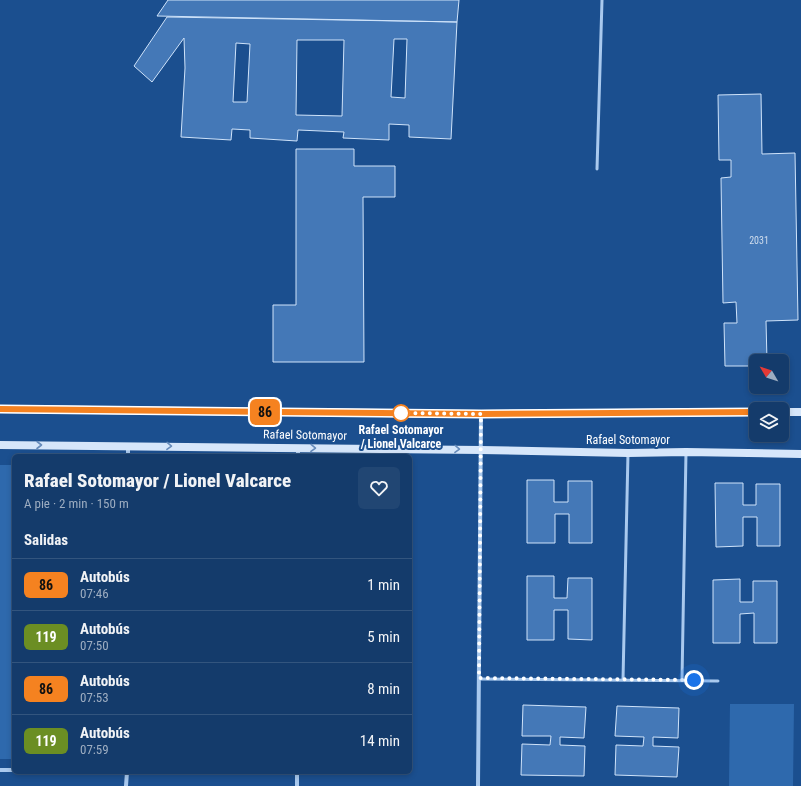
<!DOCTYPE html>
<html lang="es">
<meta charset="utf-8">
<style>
body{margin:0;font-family:"Roboto Condensed",sans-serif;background:#214673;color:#f1f3f6;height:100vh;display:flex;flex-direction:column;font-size:15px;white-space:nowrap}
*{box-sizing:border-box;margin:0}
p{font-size:13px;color:#9dadc1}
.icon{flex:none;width:22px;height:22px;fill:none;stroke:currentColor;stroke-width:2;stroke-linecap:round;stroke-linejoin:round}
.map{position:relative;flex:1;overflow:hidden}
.drawer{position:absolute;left:12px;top:454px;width:400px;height:320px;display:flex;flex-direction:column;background:#143b6b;border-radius:6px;box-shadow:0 2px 6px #0003,0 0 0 1px #33557e}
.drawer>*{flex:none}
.badge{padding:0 8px;border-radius:6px;font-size:14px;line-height:26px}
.needle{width:26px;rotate:309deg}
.buttons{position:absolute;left:749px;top:354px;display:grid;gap:8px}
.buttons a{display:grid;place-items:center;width:40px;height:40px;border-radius:6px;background:#143b6b;box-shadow:0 2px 6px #0003,0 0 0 1px #33557e;font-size:20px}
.you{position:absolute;width:20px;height:20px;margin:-10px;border:3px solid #fff;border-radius:50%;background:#1a73e8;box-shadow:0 0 0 6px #1a73e833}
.map>.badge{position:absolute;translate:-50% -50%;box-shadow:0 0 0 2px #fff}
h2{padding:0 12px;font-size:15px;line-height:36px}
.round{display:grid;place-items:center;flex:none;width:42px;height:42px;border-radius:6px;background:#214673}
.headline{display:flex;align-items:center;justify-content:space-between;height:68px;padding:0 12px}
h1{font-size:19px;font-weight:800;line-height:30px}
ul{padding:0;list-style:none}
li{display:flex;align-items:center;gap:12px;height:52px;padding:0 12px;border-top:1px solid #33557e}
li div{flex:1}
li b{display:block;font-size:15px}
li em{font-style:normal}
li .badge{min-width:44px;font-weight:700;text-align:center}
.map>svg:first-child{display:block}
.green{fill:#2e69ad}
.building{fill:#4478b7;stroke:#cfe3fa;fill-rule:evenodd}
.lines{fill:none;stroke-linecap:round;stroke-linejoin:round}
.service{stroke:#a9c9ee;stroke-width:3}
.minor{stroke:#a9c9ee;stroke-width:4}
.secondary{stroke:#d6e6fa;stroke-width:8}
.oneway{stroke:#668bba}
.line-casing{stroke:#fff;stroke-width:9}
.line{stroke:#f58220;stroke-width:6}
.walk{stroke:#fff;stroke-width:4;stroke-dasharray:0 7.2}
.stop-dot{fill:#fff;stroke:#f58220;stroke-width:2}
.labels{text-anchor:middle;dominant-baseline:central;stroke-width:4;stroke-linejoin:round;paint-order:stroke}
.number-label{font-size:10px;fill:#d0dded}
.stop-label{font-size:12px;font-weight:bold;fill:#fff;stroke:#1b4f8f}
.street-label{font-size:12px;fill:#fff;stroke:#1b4f8f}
</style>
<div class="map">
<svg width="801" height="786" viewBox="0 0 801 786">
<rect width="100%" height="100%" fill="#1b4f8f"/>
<path class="green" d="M 0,465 L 14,465 L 14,759 L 0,759 Z
M 730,704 L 794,704 L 793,786 L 729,786 Z"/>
<path class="building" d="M 168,0 L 459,0 L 457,22 L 157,16 Z
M 167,17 L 457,22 L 451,139 L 409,137 L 409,125 L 389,124 L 389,140 L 343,138 L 344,132 L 298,130 L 297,141 L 250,138 L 250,130 L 232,129 L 231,140 L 181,137 L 185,68 L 184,38 L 152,82 L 134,66 ZM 394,39 L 407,39 L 405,98 L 391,97 ZM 297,40 L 344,40 L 342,116 L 296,115 ZM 236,43 L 250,44 L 247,102 L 233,102 Z
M 761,94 L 762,154 L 795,153 L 798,320 L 766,321 L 767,361 L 756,361 L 756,366 L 725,366 L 724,323 L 737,323 L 736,302 L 723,303 L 721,178 L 731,177 L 731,160 L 719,160 L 718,95 Z
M 296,149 L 354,149 L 354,166 L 395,166 L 395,197 L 363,197 L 364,362 L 273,362 L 273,305 L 296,305 Z
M 527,480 L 554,480 L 554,502 L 568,502 L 568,481 L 592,481 L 592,543 L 569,543 L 569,514 L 555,514 L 555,543 L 527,543 Z
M 715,483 L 743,483 L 743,505 L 756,505 L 756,484 L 780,484 L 780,546 L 757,546 L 757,517 L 743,517 L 743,546 L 716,547 Z
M 527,576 L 554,576 L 554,598 L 567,598 L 568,578 L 592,578 L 592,640 L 568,639 L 568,610 L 554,610 L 554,640 L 527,640 Z
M 740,579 L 740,602 L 753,602 L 753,581 L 777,581 L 777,643 L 754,643 L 754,613 L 740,614 L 740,643 L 713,643 L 713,580 Z
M 523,705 L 586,707 L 584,738 L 560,737 L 560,745 L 585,746 L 584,776 L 521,775 L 522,744 L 550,745 L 551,736 L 522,736 Z
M 617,706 L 679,708 L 678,738 L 653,737 L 653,746 L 679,747 L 677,777 L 615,775 L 616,745 L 643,746 L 644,737 L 615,736 Z"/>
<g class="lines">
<path class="service" d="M 597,169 L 602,0
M 479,679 L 718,681
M 623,680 L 628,453
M 682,680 L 686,452"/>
<path class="minor" d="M 128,456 L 128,446
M 298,456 L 298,448
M 0,770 L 14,770
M 126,786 L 127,772
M 297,786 L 297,772
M 478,786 L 481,414"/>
<path class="secondary" d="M 0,409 L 481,414 L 756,412
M 782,412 L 801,412
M 0,445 L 481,450 L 628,453 L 686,452 L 801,454"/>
</g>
<defs><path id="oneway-chevron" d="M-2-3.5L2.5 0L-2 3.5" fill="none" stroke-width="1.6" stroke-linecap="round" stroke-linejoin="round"/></defs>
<g class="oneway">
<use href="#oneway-chevron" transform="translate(39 445)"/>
<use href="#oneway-chevron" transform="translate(169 446) rotate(1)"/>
<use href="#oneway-chevron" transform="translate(313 448) rotate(1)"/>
<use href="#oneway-chevron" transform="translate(457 449) rotate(1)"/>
</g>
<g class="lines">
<defs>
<path id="line" d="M 0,409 L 481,414 L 756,412"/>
</defs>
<use href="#line" class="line-casing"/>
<use href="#line" class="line"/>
<path class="walk" d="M 401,413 L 481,414 L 479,678 L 694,680"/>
</g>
<circle class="stop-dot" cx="401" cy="413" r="8"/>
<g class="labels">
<g class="number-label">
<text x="759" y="240">2031</text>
</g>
<g class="stop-label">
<text x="401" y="430">Rafael Sotomayor<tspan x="401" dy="14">/ Lionel Valcarce</tspan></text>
</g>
<g class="street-label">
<text transform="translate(305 435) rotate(1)">Rafael Sotomayor</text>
<text x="628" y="440">Rafael Sotomayor</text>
</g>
</g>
</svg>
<div class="buttons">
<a><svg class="needle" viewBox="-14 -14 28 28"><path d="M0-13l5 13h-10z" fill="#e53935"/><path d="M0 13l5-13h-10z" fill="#9dadc1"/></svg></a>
<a><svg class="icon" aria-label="layers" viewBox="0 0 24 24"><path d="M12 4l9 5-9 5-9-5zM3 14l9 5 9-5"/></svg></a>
</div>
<div class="you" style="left:694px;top:680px"></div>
<b class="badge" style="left:265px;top:412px;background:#f58220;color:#111">86</b>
<section class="drawer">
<div class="headline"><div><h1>Rafael Sotomayor / Lionel Valcarce</h1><p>A pie · 2 min · 150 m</p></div><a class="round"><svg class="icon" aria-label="heart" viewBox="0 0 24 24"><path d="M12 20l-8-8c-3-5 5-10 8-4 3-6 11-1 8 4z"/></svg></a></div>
<h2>Salidas</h2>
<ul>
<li><span class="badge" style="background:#f58220;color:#111">86</span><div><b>Autobús</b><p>07:46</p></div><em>1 min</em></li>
<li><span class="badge" style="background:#6b8e23;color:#fff">119</span><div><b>Autobús</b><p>07:50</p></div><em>5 min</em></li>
<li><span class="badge" style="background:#f58220;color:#111">86</span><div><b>Autobús</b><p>07:53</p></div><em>8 min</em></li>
<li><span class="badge" style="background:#6b8e23;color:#fff">119</span><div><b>Autobús</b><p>07:59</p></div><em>14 min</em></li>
</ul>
</section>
</div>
